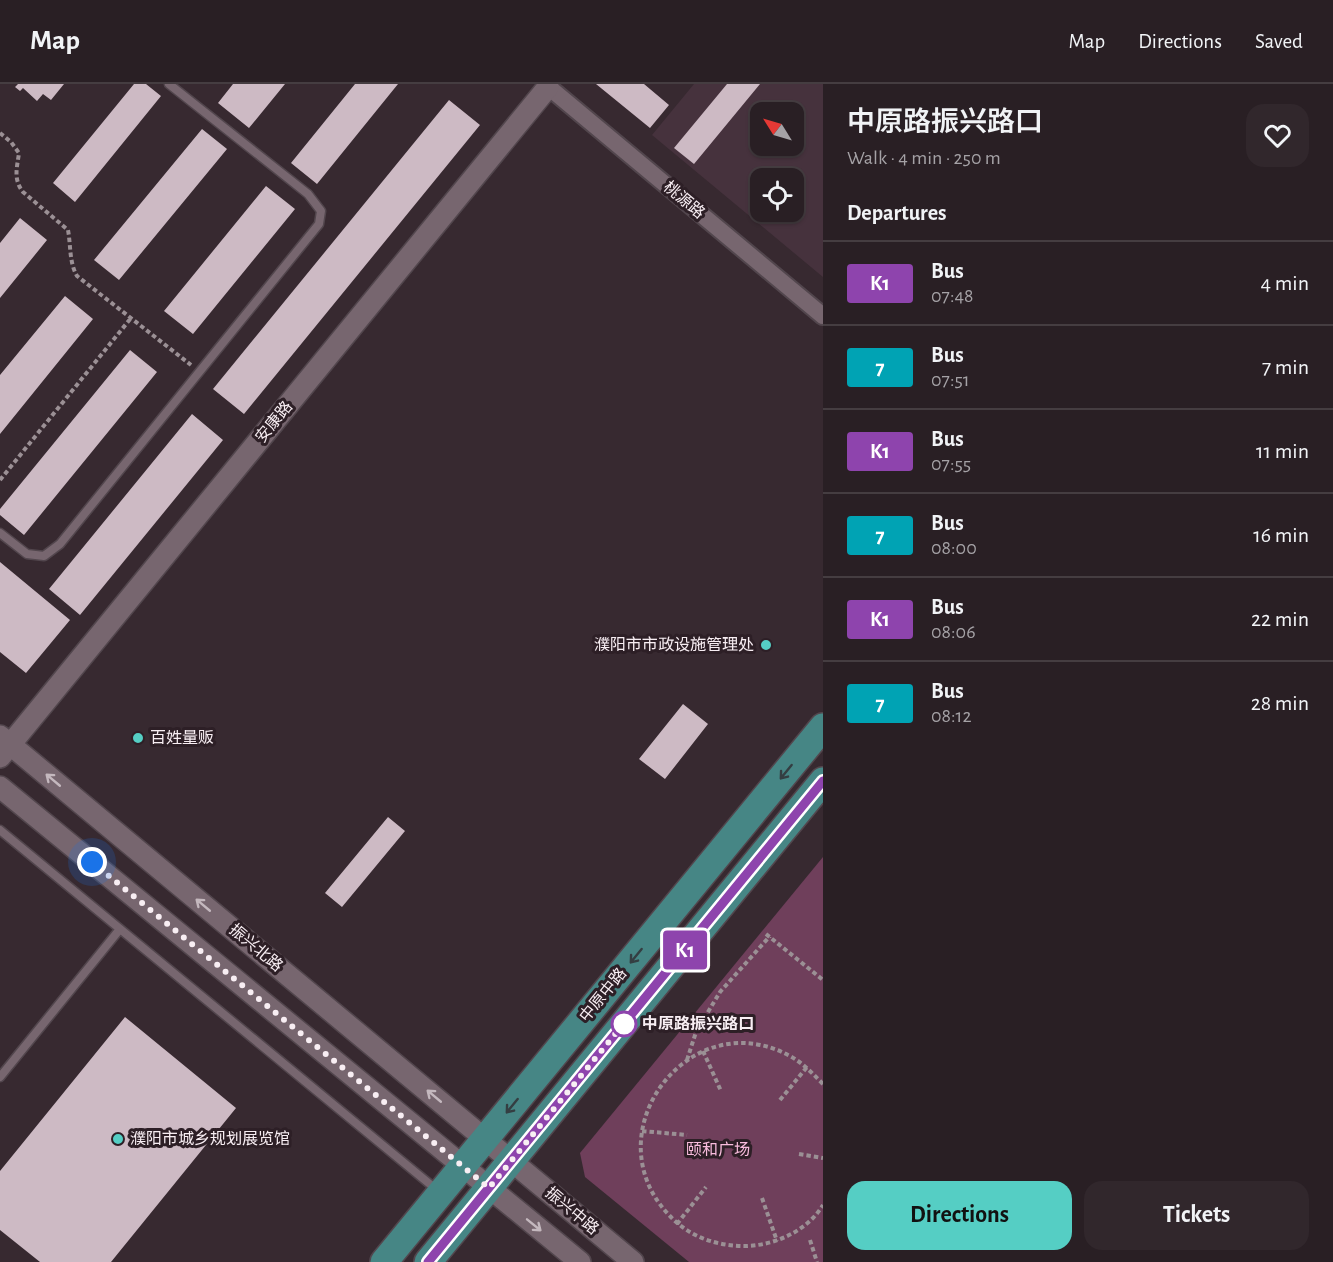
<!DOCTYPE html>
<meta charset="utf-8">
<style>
body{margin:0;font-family:"Alegreya Sans","Noto Sans SC",sans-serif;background:#31272c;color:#f1f3f6;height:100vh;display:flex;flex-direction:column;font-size:22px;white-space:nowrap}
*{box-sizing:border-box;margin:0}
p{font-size:20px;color:#a5a2a6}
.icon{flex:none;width:33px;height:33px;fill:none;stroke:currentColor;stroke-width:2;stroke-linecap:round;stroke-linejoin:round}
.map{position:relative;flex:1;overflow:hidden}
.sheet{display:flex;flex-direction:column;background:#291f24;width:510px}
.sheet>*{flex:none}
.badge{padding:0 12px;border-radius:4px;font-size:21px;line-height:39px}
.needle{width:39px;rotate:307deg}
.fabs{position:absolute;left:750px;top:18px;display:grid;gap:12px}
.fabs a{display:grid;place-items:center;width:54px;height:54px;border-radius:12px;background:#291f24;box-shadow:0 2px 4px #0004,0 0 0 2px #453d41;font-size:30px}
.you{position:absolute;width:30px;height:30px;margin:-15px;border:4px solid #fff;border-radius:50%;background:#1a73e8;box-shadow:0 0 0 9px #1a73e833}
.map>.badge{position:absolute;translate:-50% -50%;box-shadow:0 0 0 3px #fff}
h2{padding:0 24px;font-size:22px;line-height:54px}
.round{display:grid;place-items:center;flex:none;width:63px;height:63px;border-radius:18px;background:#31272c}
.headline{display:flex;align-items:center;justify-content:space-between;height:102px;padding:0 24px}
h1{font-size:28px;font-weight:600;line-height:45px}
.button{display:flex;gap:12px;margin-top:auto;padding:12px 24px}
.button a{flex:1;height:69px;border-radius:18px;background:#55cec4;color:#111;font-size:24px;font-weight:600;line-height:69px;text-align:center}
.button a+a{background:#31272c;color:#f1f3f6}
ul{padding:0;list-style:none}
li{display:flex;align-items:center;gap:18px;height:84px;padding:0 24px;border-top:2px solid #453d41}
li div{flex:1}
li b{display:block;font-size:22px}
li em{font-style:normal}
li .badge{min-width:66px;font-weight:700;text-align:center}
header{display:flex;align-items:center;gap:36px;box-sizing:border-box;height:84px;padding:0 30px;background:#291f24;border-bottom:2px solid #453d41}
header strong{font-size:28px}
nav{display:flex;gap:33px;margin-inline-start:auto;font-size:21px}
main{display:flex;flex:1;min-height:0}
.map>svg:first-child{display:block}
.built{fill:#46323d;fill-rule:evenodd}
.green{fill:#6f3f5b}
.building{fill:#cdbac4}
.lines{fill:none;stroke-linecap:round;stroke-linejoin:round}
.service-casing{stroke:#52464d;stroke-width:11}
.minor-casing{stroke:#52464d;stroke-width:20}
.tertiary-casing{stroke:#52464d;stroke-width:24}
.primary-casing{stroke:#52464d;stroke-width:30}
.path{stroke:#9b9095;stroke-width:4;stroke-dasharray:4.5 3;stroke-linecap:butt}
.service{stroke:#77666f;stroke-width:8}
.minor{stroke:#77666f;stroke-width:16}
.tertiary{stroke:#77666f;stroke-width:21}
.primary{stroke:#468685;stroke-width:27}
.oneway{stroke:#343e42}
.oneway2{stroke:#c4b8be}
.line-casing{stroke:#fff;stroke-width:14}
.line{stroke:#8e44ad;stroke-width:9}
.walk{stroke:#f8eef3;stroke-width:6;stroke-dasharray:0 10.8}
.poi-dot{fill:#55cec4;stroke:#2d1f26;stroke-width:2}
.stop-dot{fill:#fff;stroke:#8e44ad;stroke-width:3}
.labels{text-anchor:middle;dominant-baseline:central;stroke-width:6;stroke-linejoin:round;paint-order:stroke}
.street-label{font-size:16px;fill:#f8eef3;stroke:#2d1f26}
.poi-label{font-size:16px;fill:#f8eef3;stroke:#2d1f26;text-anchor:start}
.stop-label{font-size:16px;font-weight:bold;fill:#f8eef3;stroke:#2d1f26;text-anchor:start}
.park-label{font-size:16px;fill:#f9bcdd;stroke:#2d1f26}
</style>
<header>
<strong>Map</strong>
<nav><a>Map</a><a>Directions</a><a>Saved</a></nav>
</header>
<main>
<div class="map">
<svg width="823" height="1178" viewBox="0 0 823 1178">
<rect width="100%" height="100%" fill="#372930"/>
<path class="built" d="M 694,0 L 823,0 L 823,193 L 652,51 ZM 760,28 L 794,28 L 794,62 L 760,62 ZM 760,94 L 794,94 L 794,128 L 760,128 Z"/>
<path class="green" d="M 823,773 L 823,1178 L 689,1178 L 585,1093 L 580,1069 Z"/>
<path class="building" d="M 18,0 L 64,0 L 51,16 L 43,10 L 37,17 L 23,4 L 20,7 L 15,3 Z
M 134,0 L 146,0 L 161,12 L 75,118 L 53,99 Z
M 233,0 L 285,0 L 249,44 L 218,19 Z
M 355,0 L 398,0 L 317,100 L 291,79 Z
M 596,0 L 644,0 L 669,21 L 650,44 Z
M 727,0 L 760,0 L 694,80 L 674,64 Z
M 449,16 L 480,41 L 244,330 L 213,305 Z
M 202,45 L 227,65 L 119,196 L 94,176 Z
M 266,102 L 295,125 L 193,250 L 164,227 Z
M 20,134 L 47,156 L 0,214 L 0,159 Z
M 65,212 L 93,235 L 0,350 L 0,291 Z
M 130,266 L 157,288 L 24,451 L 0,431 L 0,425 Z
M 192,330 L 223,356 L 80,531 L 49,505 Z
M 0,478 L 70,536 L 26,589 L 0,568 Z
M 683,620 L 708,640 L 665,695 L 639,675 Z
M 388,733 L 405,747 L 342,823 L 325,809 Z
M 125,933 L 236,1024 L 111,1178 L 40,1178 L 0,1146 L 0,1087 Z"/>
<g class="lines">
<defs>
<path id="service" d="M 0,449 L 27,470 L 44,472 L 60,460 L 319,140 L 321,127 L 308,110 L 169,0
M 0,746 L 437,1106
M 0,993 L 120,845"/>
<path id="minor" d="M 545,0 L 823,232"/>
<path id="tertiary" d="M 0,652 L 633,1178
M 0,673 L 548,3
M 0,703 L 580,1178"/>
<path id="primary" d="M 384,1178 L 823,643
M 428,1178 L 823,697"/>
</defs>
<use href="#service" class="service-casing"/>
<use href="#minor" class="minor-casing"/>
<use href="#tertiary" class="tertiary-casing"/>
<use href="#primary" class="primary-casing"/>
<path class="path" d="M 0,49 L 11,58 L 19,69 C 17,84 13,95 23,108 L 68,146 C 71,162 69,178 77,192 L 191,281
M 0,396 L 131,234
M 766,850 L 823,896
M 703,967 L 721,1007
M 687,976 L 696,948 L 720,908 L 770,852
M 823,1000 C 812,989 802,978 788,971 C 689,919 592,1048 668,1130 C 687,1151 712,1161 741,1162 C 771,1163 807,1148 823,1121
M 780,1016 L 807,983
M 642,1047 L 687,1051
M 799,1070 L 823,1074
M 762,1114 L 777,1157
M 677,1140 L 706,1103
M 810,1156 L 817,1178"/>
<use href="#service" class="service"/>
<use href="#minor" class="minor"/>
<use href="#tertiary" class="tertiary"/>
<use href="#primary" class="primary"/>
</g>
<defs><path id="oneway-shaft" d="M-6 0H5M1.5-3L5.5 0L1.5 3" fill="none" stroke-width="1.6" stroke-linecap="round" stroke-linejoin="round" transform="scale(1.5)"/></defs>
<g class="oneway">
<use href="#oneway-shaft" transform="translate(786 688) rotate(129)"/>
<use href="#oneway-shaft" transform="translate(636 872) rotate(129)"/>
<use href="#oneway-shaft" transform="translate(512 1022) rotate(129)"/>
</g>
<g class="oneway2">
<use href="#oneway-shaft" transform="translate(53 696) rotate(-140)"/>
<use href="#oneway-shaft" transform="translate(203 821) rotate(-140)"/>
<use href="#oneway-shaft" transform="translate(434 1012) rotate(-140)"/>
<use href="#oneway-shaft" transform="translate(534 1141) rotate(39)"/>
</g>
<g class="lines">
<defs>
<path id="line" d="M 428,1178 L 823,697"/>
</defs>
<use href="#line" class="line-casing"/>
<use href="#line" class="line"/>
<path class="walk" d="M 92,778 L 489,1104 L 630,932 L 624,940"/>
</g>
<g class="poi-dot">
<circle cx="766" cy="561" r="6"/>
<circle cx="138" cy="654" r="6"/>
<circle cx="118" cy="1055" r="6"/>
</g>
<circle class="stop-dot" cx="624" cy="940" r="12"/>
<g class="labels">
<g class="street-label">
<text transform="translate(684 116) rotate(40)">桃源路</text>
<text transform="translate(274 338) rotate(-51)">安康路</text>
<text transform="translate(256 864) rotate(40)">振兴北路</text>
<text transform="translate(603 911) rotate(-51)">中原中路</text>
<text transform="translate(572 1127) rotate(40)">振兴中路</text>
</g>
<g class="poi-label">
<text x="754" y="561" text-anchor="end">濮阳市市政设施管理处</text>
<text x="150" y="654">百姓量贩</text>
<text x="130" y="1055">濮阳市城乡规划展览馆</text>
</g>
<g class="stop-label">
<text x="642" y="940">中原路振兴路口</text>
</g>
<g class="park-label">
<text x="718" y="1066">颐和广场</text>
</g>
</g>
</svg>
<div class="fabs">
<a><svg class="needle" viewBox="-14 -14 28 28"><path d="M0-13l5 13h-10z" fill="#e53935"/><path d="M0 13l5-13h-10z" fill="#a5a2a6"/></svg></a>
<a><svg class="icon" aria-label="locate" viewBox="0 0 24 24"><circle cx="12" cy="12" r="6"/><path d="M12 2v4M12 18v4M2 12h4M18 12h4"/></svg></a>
</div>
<div class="you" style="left:92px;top:778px"></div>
<b class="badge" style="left:685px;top:866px;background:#8e44ad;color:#fff">K1</b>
</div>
<section class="sheet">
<div class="headline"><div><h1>中原路振兴路口</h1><p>Walk · 4 min · 250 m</p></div><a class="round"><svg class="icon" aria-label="heart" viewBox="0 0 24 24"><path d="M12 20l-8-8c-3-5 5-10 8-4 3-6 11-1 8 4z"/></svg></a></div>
<h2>Departures</h2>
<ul>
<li><span class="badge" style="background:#8e44ad;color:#fff">K1</span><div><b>Bus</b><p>07:48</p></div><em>4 min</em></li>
<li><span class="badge" style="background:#00a3b4;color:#fff">7</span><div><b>Bus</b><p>07:51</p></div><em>7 min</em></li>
<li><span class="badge" style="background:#8e44ad;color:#fff">K1</span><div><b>Bus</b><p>07:55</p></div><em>11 min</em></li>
<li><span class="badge" style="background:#00a3b4;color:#fff">7</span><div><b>Bus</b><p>08:00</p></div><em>16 min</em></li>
<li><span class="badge" style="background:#8e44ad;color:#fff">K1</span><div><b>Bus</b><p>08:06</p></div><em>22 min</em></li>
<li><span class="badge" style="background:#00a3b4;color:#fff">7</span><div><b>Bus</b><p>08:12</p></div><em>28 min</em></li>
</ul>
<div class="button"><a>Directions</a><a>Tickets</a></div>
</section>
</main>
